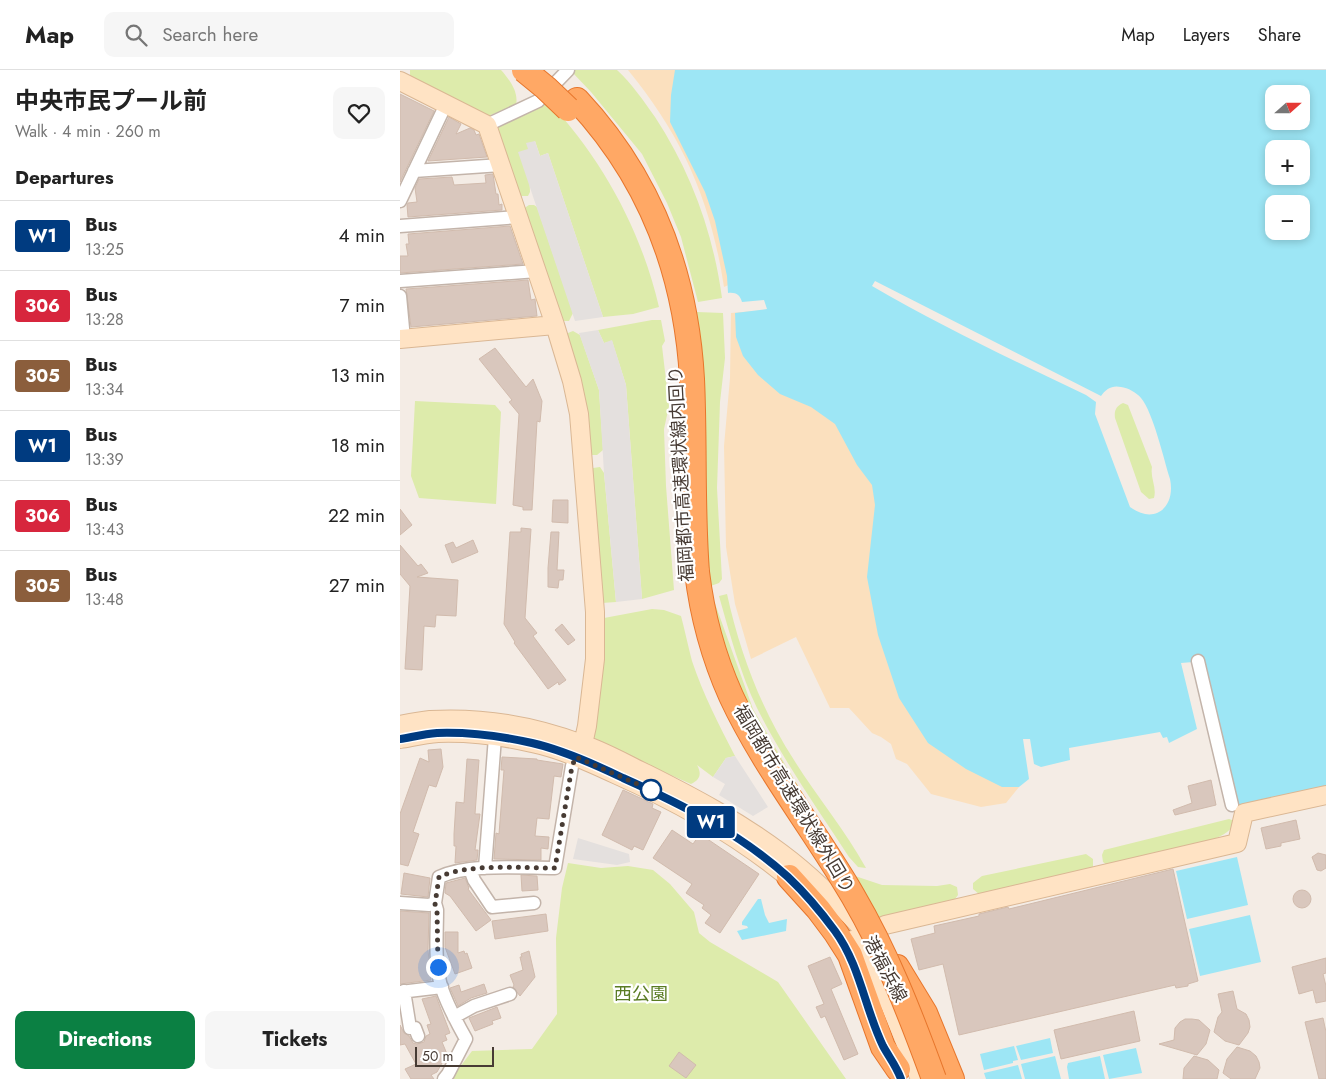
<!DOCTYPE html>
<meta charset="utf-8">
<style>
body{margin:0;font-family:Jost,"Noto Sans JP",sans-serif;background:#f6f6f6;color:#222;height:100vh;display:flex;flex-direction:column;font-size:19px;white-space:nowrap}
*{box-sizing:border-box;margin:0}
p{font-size:16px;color:#767676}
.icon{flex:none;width:28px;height:28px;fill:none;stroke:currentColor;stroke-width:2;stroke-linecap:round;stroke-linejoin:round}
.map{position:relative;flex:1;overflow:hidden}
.sheet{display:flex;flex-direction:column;background:#fff;width:400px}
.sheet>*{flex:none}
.badge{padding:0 10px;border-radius:4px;font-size:18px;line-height:32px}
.needle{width:32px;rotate:69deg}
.controls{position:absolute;left:865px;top:15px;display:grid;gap:10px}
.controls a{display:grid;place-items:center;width:45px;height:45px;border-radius:10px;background:#fff;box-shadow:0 2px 8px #0003;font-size:25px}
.scale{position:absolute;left:15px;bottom:12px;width:79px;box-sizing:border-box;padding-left:5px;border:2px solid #473b34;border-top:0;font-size:14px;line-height:18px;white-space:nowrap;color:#473b34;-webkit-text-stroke:4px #fff;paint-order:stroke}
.you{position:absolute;width:25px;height:25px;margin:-12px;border:4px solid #fff;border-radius:50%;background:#1a73e8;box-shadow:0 0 0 8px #1a73e833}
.map>.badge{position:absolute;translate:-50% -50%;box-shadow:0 0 0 2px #fff}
h2{padding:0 15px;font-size:19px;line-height:45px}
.round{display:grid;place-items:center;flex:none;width:52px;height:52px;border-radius:10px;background:#f6f6f6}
.headline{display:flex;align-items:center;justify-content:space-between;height:85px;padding:0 15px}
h1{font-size:24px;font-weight:700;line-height:38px}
.action{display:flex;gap:10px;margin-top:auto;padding:10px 15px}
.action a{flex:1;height:58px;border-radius:10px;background:#0b8043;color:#fff;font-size:20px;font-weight:700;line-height:58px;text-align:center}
.action a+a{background:#f6f6f6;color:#222}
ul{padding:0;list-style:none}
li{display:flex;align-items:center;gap:15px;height:70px;padding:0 15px;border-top:1px solid #e0e0e0}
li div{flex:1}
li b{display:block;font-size:19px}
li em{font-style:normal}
li .badge{min-width:55px;font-weight:700;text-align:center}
header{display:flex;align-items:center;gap:30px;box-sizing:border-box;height:70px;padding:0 25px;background:#fff;border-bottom:1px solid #e0e0e0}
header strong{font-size:24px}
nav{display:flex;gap:28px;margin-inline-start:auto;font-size:18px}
.search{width:350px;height:45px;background:#f6f6f6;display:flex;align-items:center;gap:12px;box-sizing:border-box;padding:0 18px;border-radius:10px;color:#767676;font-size:19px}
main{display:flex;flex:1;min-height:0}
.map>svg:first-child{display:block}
.green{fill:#ddebab}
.sand{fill:#fbe0be}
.parking{fill:#e4e0de}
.water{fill:#9de6f5;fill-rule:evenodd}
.building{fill:#d9c7bd;stroke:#d1bbad}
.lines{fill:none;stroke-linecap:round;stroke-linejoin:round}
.street-casing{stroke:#c3b4aa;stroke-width:15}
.secondary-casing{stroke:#dab794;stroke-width:20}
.highway-casing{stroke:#e7762c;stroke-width:26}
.street{stroke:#fff;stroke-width:12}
.secondary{stroke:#ffe3c4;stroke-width:18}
.highway{stroke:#ffa865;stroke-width:24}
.highway-bridge-casing{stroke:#e7762c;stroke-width:26;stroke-linecap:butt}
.highway-bridge{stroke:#ffa865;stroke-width:24}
.line-casing{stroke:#fff;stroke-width:11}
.line{stroke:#003b80;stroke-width:8}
.walk{stroke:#473b34;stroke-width:5;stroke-dasharray:0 9}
.stop-dot{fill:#fff;stroke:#003b80;stroke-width:2.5}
.labels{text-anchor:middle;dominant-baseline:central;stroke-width:4.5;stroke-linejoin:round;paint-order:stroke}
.street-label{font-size:18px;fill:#473b34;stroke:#fff}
.park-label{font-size:18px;fill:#5a7c24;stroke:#fff}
</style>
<header>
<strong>Map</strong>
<div class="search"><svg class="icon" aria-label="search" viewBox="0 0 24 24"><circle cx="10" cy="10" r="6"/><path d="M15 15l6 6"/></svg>Search here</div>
<nav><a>Map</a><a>Layers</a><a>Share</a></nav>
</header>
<main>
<section class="sheet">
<div class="headline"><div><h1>中央市民プール前</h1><p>Walk · 4 min · 260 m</p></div><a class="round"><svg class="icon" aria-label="heart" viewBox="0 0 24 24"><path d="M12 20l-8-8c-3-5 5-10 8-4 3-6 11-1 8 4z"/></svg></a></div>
<h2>Departures</h2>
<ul>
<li><span class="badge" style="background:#003b80;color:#fff">W1</span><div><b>Bus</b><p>13:25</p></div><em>4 min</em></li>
<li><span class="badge" style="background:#d7263d;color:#fff">306</span><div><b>Bus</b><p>13:28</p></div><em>7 min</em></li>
<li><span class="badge" style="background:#8b5e3c;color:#fff">305</span><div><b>Bus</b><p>13:34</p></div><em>13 min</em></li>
<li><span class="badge" style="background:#003b80;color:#fff">W1</span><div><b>Bus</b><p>13:39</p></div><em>18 min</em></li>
<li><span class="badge" style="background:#d7263d;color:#fff">306</span><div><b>Bus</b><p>13:43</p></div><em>22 min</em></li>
<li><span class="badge" style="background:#8b5e3c;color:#fff">305</span><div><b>Bus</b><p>13:48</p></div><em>27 min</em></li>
</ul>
<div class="action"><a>Directions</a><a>Tickets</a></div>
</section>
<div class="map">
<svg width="926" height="1009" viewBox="0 0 926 1009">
<rect width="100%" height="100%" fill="#f4ece5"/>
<path class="green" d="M 10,0 L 101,0 C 109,9 119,22 116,35 L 88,46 L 10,8 Z
M 174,0 L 217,0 C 232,14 243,30 255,47 C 291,102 313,162 322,228 L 298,232 L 281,167 L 267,133 L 242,84 L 191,22 L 172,2 Z
M 147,30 C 202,88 241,160 259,237 L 233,244 L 203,247 L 148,83 L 140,86 L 135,71 L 128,79 L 130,122 L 128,126 L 120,126 L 96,59 L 98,56 Z
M 129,135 L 134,135 L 137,137 L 173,243 L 169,251 L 161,251 L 123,139 Z
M 297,242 L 323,243 L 325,288 L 320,332 L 317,418 L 322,509 L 319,513 L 308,517 L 302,433 L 306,410 L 306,361 L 302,345 L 303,304 Z
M 252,250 L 261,250 L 265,271 L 262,276 L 269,336 L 264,359 L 266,416 L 274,520 L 242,529 L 226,315 L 212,271 L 204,273 L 198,260 Z
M 173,261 L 180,265 L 199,320 L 203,380 L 197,385 L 191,385 L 165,268 L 168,263 Z
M 15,331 L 95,335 L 101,342 L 96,434 L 19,428 L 11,406 Z
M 723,333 L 728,335 L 752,397 C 750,408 757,417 754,428 L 749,429 L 741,422 L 715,348 C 714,341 716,336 723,333 Z
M 200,397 L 204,403 L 216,532 L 202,533 L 190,401 L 193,398 Z
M 327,524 C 340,583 361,639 394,690 C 417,727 445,760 466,798 L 458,797 L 449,787 C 417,738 383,690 357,638 C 341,605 329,562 319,526 Z
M 313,528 L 353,639 L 386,696 L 448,797 L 364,674 L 324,583 Z
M 252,539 L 264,540 L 281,546 C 285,561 288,576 292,591 C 303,624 319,655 335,686 L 326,688 L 313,707 L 297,695 C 302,704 300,710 291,714 L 196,672 L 191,666 L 200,553 L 204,548 Z
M 829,749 L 835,751 C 832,761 823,765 814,769 L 707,795 L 703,792 L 702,785 L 704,780 Z
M 686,784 L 693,789 L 693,798 L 580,825 L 573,819 L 573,813 L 582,806 Z
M 168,793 L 201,798 L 228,796 L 253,800 L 270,814 L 294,842 L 299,863 L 310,872 L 378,912 L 446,1009 L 51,1009 L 72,981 L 132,979 L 157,944 L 156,868 L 162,818 Z
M 449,804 L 482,815 L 537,816 L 550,814 L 557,817 L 558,825 L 555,829 L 476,849 Z"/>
<path class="sand" d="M 228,0 L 290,0 L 450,309 L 569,697 L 619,717 L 606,733 L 581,737 L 531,724 L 507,694 L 496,689 L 491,674 L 481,667 L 472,663 L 449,638 L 430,638 L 396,567 L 351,589 L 335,534 L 326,477 L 324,376 L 330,308 L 331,243 L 368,240 L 368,231 L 335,212 L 324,217 C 311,132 283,67 228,0 Z"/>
<path class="parking" d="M 135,71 L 140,86 L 148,83 L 203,247 L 175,251 L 118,82 L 128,79 L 126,73 Z
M 198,260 L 204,273 L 212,270 L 226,315 L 242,529 L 216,532 L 204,403 L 199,320 L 179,263 Z
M 335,686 L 368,737 L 353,746 L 319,725 L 325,714 L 313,707 L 326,688 Z
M 178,768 L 229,784 L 230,792 L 217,795 L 173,789 Z"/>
<path class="water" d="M 275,0 L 926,0 L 926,717 L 837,738 L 802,586 L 793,588 L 793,592 L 781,593 L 797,659 L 769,673 L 767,667 L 763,668 L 760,662 L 669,678 L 670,690 L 641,697 L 634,694 L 630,669 L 623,669 L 629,709 L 619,717 L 602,717 L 566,699 L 528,673 L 499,628 L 478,565 L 467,507 L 475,435 L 472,415 L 457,395 L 435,354 L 411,337 L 380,324 L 358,305 L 343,286 L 336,267 L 335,243 L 367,239 L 364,230 L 342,232 C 340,225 336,222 328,223 L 327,206 L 315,151 L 305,122 L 270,52 L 271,25 ZM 874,24 L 901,24 L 901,51 L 874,51 ZM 874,79 L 901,79 L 901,106 L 874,106 ZM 874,134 L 901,134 L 901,161 L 874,161 ZM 475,211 L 701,326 C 706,319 712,315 721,317 C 728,318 736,322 741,328 C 753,342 764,390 770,409 C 776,438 754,455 730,437 L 695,344 L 696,332 L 686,325 C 614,291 541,256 472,216 Z
M 837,787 L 848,835 L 787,849 L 776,801 Z
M 358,829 L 361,829 L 365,845 L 369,853 L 387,849 L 386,861 L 342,870 L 337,861 L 348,858 L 347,856 L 342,855 L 342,852 Z
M 850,845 L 861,892 L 800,906 L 789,859 Z
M 650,968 L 653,983 L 621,990 L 616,976 Z
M 614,976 L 618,990 L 613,991 L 613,993 L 584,1000 L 580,984 Z
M 736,978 L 742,1003 L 709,1009 L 703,985 Z
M 655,986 L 661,1009 L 625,1009 L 621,994 Z
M 700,986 L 705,1009 L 669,1009 L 667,997 L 668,993 Z
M 618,995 L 622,1009 L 586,1009 L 584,1003 Z"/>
<path class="building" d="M 0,24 L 34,41 L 0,112 Z
M 49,47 L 61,54 L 56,64 L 70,58 L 74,60 L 76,65 L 79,64 L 87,87 L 28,91 Z
M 93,104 L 96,124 L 98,124 L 99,135 L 102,134 L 102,140 L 8,147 L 7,135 L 8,133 L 17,132 L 15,118 L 19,109 L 52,107 L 54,115 L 86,113 L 85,105 Z
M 110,156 L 123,194 L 0,203 L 0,186 L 8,186 L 6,174 L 9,174 L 8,164 Z
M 128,210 L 131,230 L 135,229 L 137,246 L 11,257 L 6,219 Z
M 95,278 L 126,317 L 133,309 L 142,331 L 140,352 L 137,351 L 132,440 L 123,440 L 123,437 L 113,435 L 119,344 L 109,332 L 112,330 L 79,289 Z
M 153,430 L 168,430 L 168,453 L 152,452 Z
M 0,439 L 12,455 L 0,465 Z
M 121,458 L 131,459 L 125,548 L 137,563 L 133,566 L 166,610 L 159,615 L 158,612 L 148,619 L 114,573 L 115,572 L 104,554 L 110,462 L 121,462 Z
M 151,462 L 159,462 L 157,500 L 164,500 L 163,510 L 159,510 L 158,518 L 148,517 L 148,498 Z
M 73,470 L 78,482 L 52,493 L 45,475 L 53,472 L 56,478 Z
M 0,475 L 18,496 L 21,494 L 28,503 L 17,507 L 58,510 L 56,546 L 36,545 L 35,557 L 24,556 L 22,600 L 5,599 L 10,516 L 0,504 Z
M 162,554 L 175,570 L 168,575 L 155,560 Z
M 41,679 L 43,697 L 36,717 L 29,715 L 13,762 L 19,764 L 8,796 L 0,794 L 0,744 L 20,688 L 29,692 L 28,680 Z
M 102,687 L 137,689 L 137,690 L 163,694 L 161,707 L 154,706 L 149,749 L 137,748 L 135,766 L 149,767 L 148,779 L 141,778 L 141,790 L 94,789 L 96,763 L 99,764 L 104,700 L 101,700 Z
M 67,689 L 79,690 L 75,744 L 80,744 L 75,780 L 78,780 L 77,790 L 55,793 L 56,776 L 54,776 L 54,764 L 56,732 L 64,733 Z
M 811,710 L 816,735 L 775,745 L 773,740 L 792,733 L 788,716 Z
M 223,720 L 253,734 L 252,738 L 261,742 L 243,780 L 234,776 L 232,780 L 202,765 Z
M 896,750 L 900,769 L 881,773 L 881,776 L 866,779 L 861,758 Z
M 272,760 L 293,774 L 300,764 L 359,804 L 320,863 L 305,853 L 311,845 L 302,838 L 304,835 L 286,823 L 292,814 L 253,788 Z
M 918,783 L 926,785 L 926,798 L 921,801 L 917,800 L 912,787 Z
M 773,799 L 798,911 L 788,914 L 788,916 L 776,918 L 775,915 L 559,965 L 543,894 L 519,900 L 511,869 L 535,863 L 534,856 L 579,846 L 579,844 L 608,837 L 609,839 Z
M 4,803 L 30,808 L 28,827 L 1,824 Z
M 121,805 L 137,806 L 138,820 L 122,821 Z
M 65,808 L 69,818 L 68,819 L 91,850 L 76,861 L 50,826 L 45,823 L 46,813 Z
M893 829a9 9 0 1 1 18 0a9 9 0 1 1-18 0Z
M 0,841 L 29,843 L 28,880 L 31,910 L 0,914 Z
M 146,844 L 148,861 L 95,869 L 92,851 Z
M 45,862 L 58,862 L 58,883 L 64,881 L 65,884 L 67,883 L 72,898 L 55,904 L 45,877 Z
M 129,881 L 135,907 L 120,926 L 113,917 L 114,915 L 110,905 L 123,900 L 120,887 L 122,887 L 121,884 Z
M 430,887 L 442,914 L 431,919 L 458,984 L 444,990 L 425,946 L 421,948 L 416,937 L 424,934 L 408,896 Z
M 926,888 L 926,903 L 923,904 L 926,916 L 926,931 L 916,933 L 913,920 L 899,924 L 892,897 Z
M 84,914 L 87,923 L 71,928 L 58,936 L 50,918 L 59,915 L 61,922 Z
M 833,921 L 837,939 L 846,944 L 849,950 L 850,957 L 848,963 L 839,975 L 825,971 L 814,962 L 818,947 L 822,942 L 818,924 Z
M 36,926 L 50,963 L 45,965 L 47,970 L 42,972 L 47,984 L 37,1002 L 31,1005 L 34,1009 L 11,1009 L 5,999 L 16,994 L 5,974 L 0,975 L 0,955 L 4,963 L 9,966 L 13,973 L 17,974 L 24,972 L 26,966 L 30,964 L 27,955 L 31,954 L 22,929 Z
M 97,937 L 101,948 L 92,951 L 93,954 L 75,961 L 69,948 Z
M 734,941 L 740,971 L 661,989 L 654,960 Z
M 923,948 L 926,962 L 926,1009 L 919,1009 L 905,952 Z
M 785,949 L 792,949 L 799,950 L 810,960 L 806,974 L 797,985 L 759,974 L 774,970 L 775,958 L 780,952 Z
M 837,977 L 850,981 L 856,986 L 859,992 L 860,998 L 855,1009 L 831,1009 L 823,1003 L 827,989 Z
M 279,982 L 296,995 L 286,1008 L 269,996 Z
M 794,986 L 808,990 L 819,1000 L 817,1009 L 783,1009 L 784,998 Z"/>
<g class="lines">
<defs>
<path id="street" d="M 87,55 L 138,31 L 168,0
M 14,101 L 101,95
M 0,131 L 46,34
M 0,156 L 118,147
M 0,211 L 137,201
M 0,226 L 4,269
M 798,591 L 832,735
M 85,798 L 95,667
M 70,799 L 74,810 L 92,837 L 134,833
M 0,833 L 29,835 L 35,833
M 4,921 L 10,958 L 15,958 L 18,966
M 0,922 L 42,917
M 54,947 L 74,936 L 110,924
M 44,1009 L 48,1004 L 66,969 C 57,953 48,936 42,919 C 34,895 37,865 37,840 L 35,833 L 39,807 C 70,793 121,798 155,798 L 172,696 L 176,687"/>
<path id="secondary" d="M 0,11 L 87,55 L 155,255 L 172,311 L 179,344 L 195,542 L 195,589 L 187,656 L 183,674 L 176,687
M 0,269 L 155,255
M 0,655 C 10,653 20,651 30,650 C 81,647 134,656 182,674 C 204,681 226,694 247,704 C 293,727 340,752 381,783 C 412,806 440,834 466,863
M 0,669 C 12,667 25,664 38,663 C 68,662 102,666 132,673 C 161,679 189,692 217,705 C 282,734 343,768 397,815
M 462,868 L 485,855 L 837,773 L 844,743 L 926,725
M 452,870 L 490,935 L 520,1009"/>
<path id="highway" d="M 177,30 C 250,108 286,202 292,309 C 295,373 292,438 297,502
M 389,807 L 418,839 L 436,863 L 450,885 L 483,977 L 498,999
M 497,897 L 525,943 L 552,1009"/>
</defs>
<use href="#street" class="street-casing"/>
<use href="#secondary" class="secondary-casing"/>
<use href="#highway" class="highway-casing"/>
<use href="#street" class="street"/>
<use href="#secondary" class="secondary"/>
<use href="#highway" class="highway"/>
<defs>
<path id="highway-bridge" d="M 124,0 L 146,18 L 168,39
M 297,502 C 302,544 314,588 331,626 C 364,697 414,759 453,826 C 487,884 511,946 534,1009"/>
</defs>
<use href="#highway-bridge" class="highway-bridge-casing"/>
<use href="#highway-bridge" class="highway-bridge"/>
</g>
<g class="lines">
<defs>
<path id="line" d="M 0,669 C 12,667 25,664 37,663 C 68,662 101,666 132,673 C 163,680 194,694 223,708 C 281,734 341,764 388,807 C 405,823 421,842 435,861 C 460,895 465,939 483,976 C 489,987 497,997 501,1009"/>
</defs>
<use href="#line" class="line-casing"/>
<use href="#line" class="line"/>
<path class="walk" d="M 38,897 L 37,840 L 35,834 L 39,807 C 70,793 121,798 155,798 L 172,696 L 176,687 L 251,720"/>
</g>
<circle class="stop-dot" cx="251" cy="720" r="10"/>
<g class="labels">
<g class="street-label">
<text transform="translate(281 404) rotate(-93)">福岡都市高速環状線内回り</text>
<text transform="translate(394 729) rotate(59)">福岡都市高速環状線外回り</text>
<text transform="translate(485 899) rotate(62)">港福浜線</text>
</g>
<g class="park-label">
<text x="241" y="924">西公園</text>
</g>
</g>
</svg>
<div class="controls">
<a><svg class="needle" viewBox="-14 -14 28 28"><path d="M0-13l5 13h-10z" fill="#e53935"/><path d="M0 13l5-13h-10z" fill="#767676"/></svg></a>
<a>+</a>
<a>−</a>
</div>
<div class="scale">50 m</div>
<div class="you" style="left:38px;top:897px"></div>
<b class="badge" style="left:311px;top:752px;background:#003b80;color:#fff">W1</b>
</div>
</main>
